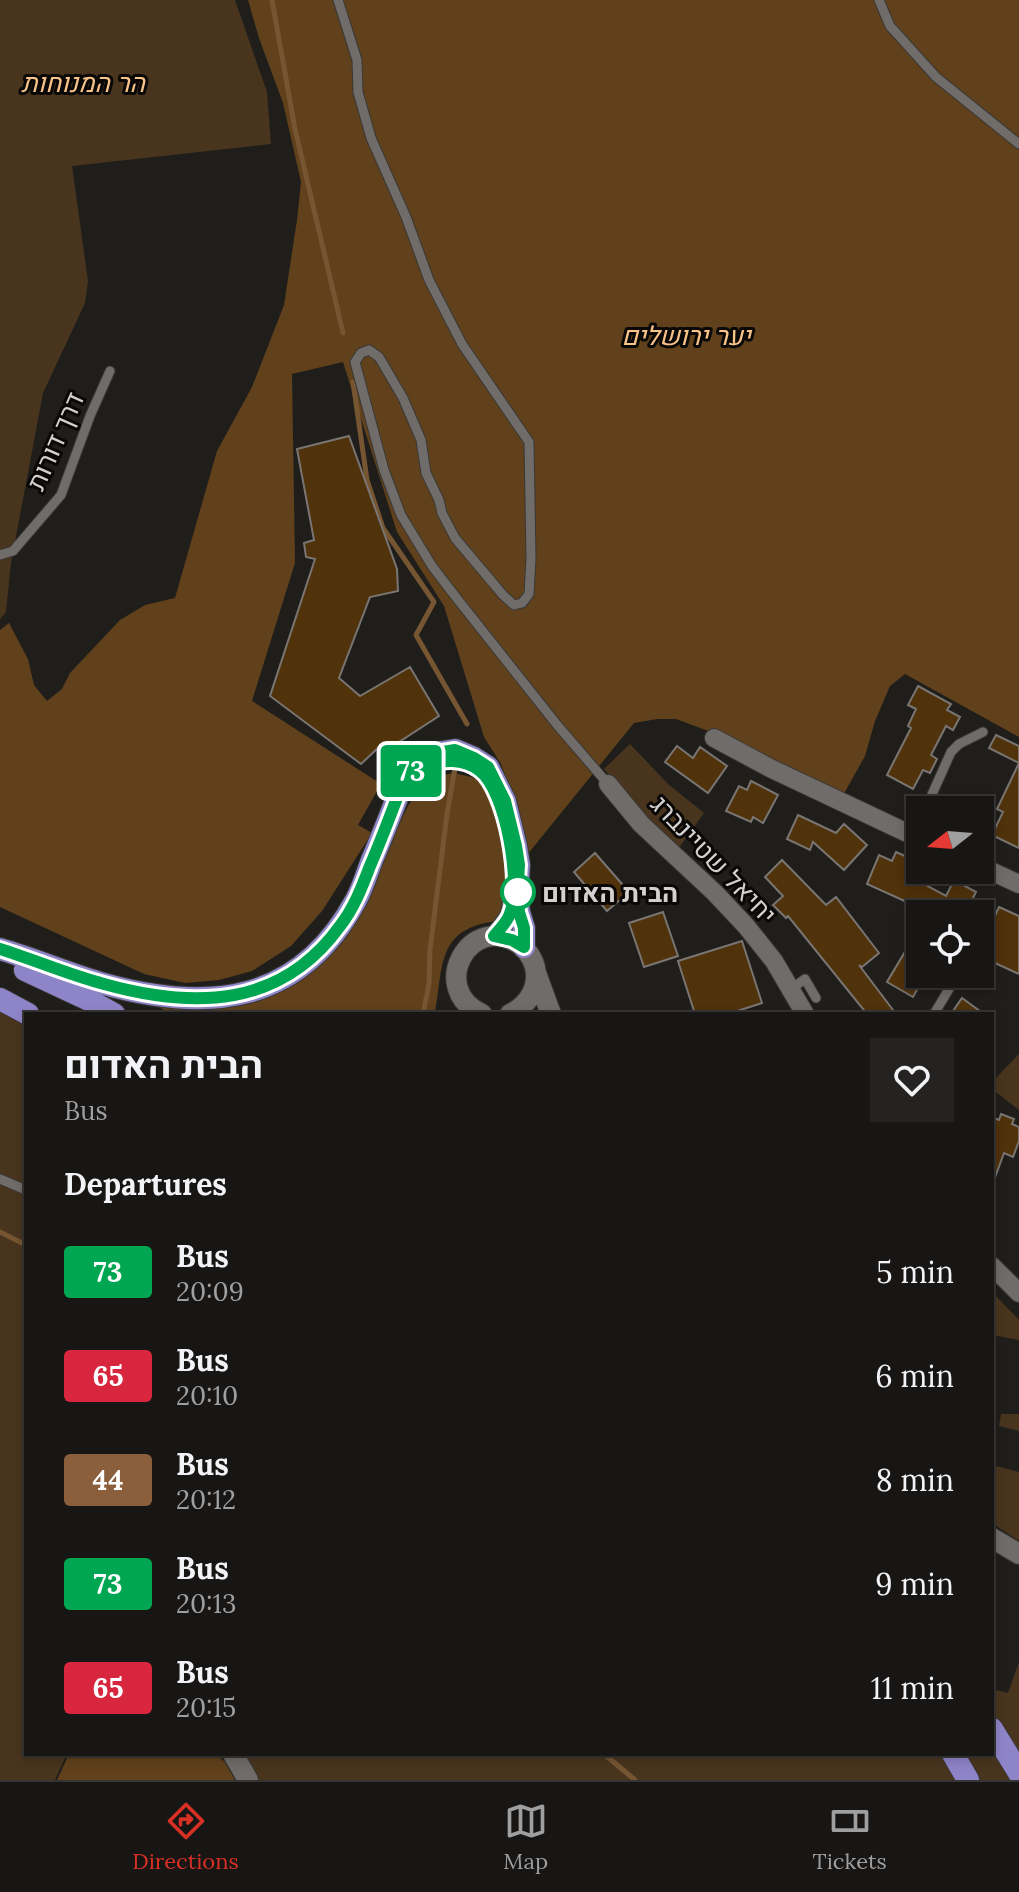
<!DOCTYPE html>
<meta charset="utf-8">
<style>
body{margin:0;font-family:Lora,Heebo,serif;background:#252322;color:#f1f3f6;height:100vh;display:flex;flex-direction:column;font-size:30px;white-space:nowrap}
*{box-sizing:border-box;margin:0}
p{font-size:26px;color:#9f9fa0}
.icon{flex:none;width:44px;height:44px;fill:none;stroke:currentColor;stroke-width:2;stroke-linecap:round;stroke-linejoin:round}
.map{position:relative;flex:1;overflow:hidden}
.drawer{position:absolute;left:24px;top:1012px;width:970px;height:744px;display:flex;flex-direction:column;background:#181614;border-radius:0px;box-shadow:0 4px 12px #0003,0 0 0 2px #363534}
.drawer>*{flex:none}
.badge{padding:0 16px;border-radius:6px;font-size:28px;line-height:52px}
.needle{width:52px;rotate:253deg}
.buttons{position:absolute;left:906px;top:796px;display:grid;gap:16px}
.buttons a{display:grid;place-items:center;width:88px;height:88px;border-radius:0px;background:#181614;box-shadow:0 4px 12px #0003,0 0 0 2px #363534;font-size:40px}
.map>.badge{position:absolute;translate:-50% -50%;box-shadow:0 0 0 4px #fff}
h2{padding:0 40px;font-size:30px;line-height:72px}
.round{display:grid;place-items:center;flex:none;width:84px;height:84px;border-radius:0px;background:#252322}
.summary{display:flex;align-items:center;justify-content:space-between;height:136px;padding:0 40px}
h1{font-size:38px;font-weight:700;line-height:60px}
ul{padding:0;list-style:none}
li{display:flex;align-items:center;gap:24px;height:104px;padding:0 40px}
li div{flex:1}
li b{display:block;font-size:30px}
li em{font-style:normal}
li .badge{min-width:88px;font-weight:700;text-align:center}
.dock{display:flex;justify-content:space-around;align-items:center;height:112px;border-top:2px solid #363534;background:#181614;font-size:22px;color:#9f9fa0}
.dock a{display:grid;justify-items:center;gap:4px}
.dock .active{color:#d93025}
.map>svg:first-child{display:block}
.green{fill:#49351e}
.forest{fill:#60411c}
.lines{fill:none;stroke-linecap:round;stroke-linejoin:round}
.stream{stroke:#765632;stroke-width:5}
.building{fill:#50320b;stroke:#787572;stroke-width:2}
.service-casing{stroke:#3a3836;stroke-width:11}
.minor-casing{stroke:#3a3836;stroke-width:20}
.secondary-casing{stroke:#3a3836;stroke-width:22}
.trunk-casing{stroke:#3a3836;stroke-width:24}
.service{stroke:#6f6c69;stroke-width:9}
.minor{stroke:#6f6c69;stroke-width:18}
.secondary{stroke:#6f6c69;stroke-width:20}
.trunk{stroke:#8e84c8;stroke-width:22}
.line-casing{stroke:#fff;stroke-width:18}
.line{stroke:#00a651;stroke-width:12}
.stop-dot{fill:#fff;stroke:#00a651;stroke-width:4}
.labels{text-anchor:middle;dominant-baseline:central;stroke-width:6;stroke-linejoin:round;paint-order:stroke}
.park-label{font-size:26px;font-style:italic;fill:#f8c388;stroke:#090807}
.street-label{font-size:26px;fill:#d3d1cf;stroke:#090807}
.stop-label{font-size:26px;font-weight:bold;fill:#d3d1cf;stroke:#090807;text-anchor:start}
</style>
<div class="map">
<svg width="1019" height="1780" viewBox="0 0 1019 1780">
<rect width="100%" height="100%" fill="#201e1b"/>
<path class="green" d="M 0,0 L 235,0 L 267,92 L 271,144 L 72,166 L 88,281 L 85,303 L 43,393 L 11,563 L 6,612 L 0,619 Z
M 630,744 L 668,784 L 704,813 L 678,849 L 642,814 L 604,769 Z
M 0,1012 L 26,1026 L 26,1754 L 67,1754 L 55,1780 L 0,1780 Z
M 1019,1054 L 1019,1110 L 992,1089 L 992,1082 Z
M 992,1292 L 1019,1320 L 1019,1340 L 992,1335 Z
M 1001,1414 L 1019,1414 L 1019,1431 L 999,1426 Z
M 992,1465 L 1019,1472 L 1019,1541 L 992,1523 Z
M 1019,1662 L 1019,1780 L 258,1780 L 242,1754 L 992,1754 L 992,1689 L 1008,1693 Z"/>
<path class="forest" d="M 248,0 L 1019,0 L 1019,737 L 905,674 L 890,686 L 875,721 L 865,756 L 841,799 L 719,735 L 676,719 L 657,719 L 634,723 L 527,855 L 515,806 L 501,764 L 484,737 L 444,606 L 397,532 L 343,362 L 292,374 L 295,563 L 252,701 L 381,784 L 358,825 L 372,833 L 322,911 L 291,946 L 252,971 L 219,980 L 185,983 L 144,974 L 0,907 L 0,630 L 9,623 L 28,659 L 34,685 L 47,701 L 62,689 L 70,673 L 120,620 L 145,605 L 175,598 L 217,451 L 252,387 L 284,305 L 297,220 L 301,182 L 283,103 L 259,38 Z
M 453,773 L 472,777 L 481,782 L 494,795 L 511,861 L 505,920 C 437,926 444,960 435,1014 L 172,1014 L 151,1003 L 253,999 L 356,913 L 408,806 C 420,789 432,777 453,773 Z
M 69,1754 L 215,1754 L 224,1761 L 235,1780 L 57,1780 Z"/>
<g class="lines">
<path class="stream" d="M 272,0 L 295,129 L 343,333
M 353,382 L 367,480 L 383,528 L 434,602 L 416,635 L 467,724
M 423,1014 L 429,984 L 430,949 L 447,814 L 455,768
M 0,1232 L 26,1245
M 604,1754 L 635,1780"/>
</g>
<path class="building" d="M 349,436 L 397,569 L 398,591 L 370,597 L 339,678 L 360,696 L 410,667 L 439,716 L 382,753 L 379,747 L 361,764 L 270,696 L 315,559 L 306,557 L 304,543 L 314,540 L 297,449 Z
M 918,686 L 951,704 L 947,710 L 960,717 L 953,730 L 946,726 L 931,755 L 937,759 L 930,773 L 923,770 L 913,789 L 887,775 L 911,728 L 908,726 L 916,709 L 908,705 Z
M 996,735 L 1019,746 L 1019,848 L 992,835 L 1003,812 L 997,809 L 1019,763 L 989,748 Z
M 677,746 L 693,758 L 700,747 L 727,766 L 708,793 L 665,762 Z
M 751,781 L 778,795 L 763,823 L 753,817 L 751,822 L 726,811 L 739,786 L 747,790 Z
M 798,815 L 836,833 L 844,824 L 867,845 L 844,870 L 813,842 L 810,850 L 787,839 Z
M 896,852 L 914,860 L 907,875 L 946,896 L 954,880 L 976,892 L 965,914 L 928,914 L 929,912 L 867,884 L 879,855 L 892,861 Z
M 595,853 L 629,892 L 607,911 L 574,872 Z
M 782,860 L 826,905 L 836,897 L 879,953 L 862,967 L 859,965 L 896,1014 L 867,1014 L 788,916 L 786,918 L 773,905 L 783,896 L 765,877 Z
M 999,907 L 1019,916 L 1019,974 L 980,956 L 980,949 Z
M 663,912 L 678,956 L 644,967 L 629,923 Z
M 742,941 L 762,1003 L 728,1014 L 695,1014 L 678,961 Z
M 909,945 L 920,952 L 920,974 L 926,974 L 913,997 L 887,982 Z
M 962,998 L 984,1014 L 951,1014 Z
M 1001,1114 L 1014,1119 L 1012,1124 L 1019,1127 L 1019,1141 L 1013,1157 L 1004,1153 L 993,1183 L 992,1117 L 999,1120 Z"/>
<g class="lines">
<defs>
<path id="service" d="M 338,0 L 357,60 L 358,92 L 371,138 L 406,217 L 429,280 L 462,344 L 529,442 L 531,558 L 529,594 L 522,603 L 514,605 L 503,595 L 455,538 L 442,513 L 439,500 L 426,473 L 421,440 L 403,398 L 379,357 L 369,350 L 361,353 L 355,362 L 384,470 L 401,515 L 432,566 L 455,596 L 558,726 L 608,784
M 879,0 L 890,26 L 936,77 L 1019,144
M 0,555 L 13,551 L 61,495 L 90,416 L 110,371
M 925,810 L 951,752 L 959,744 L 983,732
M 913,836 L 920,820
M 791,989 L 805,979 L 816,998
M 934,1014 L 958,974
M 0,1179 L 26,1190"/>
<path id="minor" d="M 714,738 L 770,768 L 920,839
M 608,784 L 641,824 L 715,893 L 746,926 L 774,961 L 805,1014
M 980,866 L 1019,884
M 494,936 L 510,915 L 513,892
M 992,1266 L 1019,1293"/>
<path id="secondary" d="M 536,973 L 551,1014
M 482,1014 C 427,989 470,911 519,944 C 529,951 536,963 536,976 C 536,993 525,1007 510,1014
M 992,1538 L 1019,1554
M 233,1754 L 248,1780"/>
<path id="trunk" d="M 0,949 C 35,959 69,974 104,984 C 209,1013 300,1004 356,900 C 363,887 367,873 372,860 C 384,832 395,803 406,775 L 419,762 L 437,753 L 455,750 L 474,758 L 488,767 L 505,801 L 516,846 L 519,865 L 517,895 L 519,912 L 524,928 L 524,947
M 25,970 L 87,999 L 114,1014
M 0,999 L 28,1014
M 992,1729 L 1019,1773
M 953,1754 L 968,1780"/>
</defs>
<use href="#service" class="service-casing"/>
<use href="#minor" class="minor-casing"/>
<use href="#secondary" class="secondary-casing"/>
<use href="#trunk" class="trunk-casing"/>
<use href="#service" class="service"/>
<use href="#minor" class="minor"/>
<use href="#secondary" class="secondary"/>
<use href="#trunk" class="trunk"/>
</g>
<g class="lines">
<defs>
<path id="line" d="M 0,949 C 35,960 69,975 104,984 C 194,1009 281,1008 340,926 C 354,908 362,887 370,866 C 383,836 394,805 406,775 L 419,762 L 437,753 L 455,750 L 474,758 L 488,767 L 505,801 L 516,846 L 519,865 L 517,895 L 519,912 L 524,928 L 524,947 L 512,940 L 494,936 C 499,930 506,923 509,916 C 523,887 506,789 479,770 C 462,758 444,760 426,765"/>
</defs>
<use href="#line" class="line-casing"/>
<use href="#line" class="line"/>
</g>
<circle class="stop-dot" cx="518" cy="892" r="16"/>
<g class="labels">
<g class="park-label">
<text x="83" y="82">הר המנוחות</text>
<text x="686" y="335">יער ירושלים</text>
</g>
<g class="street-label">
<text transform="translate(55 441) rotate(-66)">דרך דורות</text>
<text transform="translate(714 859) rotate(46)">יחיאל שטיינברג</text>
</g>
<g class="stop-label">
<text x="542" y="892">הבית האדום</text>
</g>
</g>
</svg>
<div class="buttons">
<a><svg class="needle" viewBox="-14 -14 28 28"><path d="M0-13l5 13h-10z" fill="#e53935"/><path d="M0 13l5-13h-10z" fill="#9f9fa0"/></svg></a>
<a><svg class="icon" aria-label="locate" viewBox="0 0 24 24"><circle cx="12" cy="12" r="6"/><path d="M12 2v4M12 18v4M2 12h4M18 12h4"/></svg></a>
</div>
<b class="badge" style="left:411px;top:771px;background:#00a651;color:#fff">73</b>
<section class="drawer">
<div class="summary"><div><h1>הבית האדום</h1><p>Bus</p></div><a class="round"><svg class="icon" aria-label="heart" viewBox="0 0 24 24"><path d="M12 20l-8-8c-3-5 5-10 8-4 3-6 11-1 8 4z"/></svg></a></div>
<h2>Departures</h2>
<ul>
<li><span class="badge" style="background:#00a651;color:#fff">73</span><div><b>Bus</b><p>20:09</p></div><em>5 min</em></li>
<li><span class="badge" style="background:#d7263d;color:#fff">65</span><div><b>Bus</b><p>20:10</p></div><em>6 min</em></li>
<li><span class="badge" style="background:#8b5e3c;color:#fff">44</span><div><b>Bus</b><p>20:12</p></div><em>8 min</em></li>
<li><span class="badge" style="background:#00a651;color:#fff">73</span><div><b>Bus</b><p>20:13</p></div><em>9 min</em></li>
<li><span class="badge" style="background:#d7263d;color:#fff">65</span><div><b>Bus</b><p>20:15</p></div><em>11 min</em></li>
</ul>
</section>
</div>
<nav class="dock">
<a class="active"><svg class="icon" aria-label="directions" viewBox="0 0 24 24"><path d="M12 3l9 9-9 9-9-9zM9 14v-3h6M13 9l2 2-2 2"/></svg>Directions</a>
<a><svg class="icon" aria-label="map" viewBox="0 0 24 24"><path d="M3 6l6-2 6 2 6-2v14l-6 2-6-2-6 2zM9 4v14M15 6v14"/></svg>Map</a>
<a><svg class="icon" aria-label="tickets" viewBox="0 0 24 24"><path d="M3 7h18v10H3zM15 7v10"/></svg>Tickets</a>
</nav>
